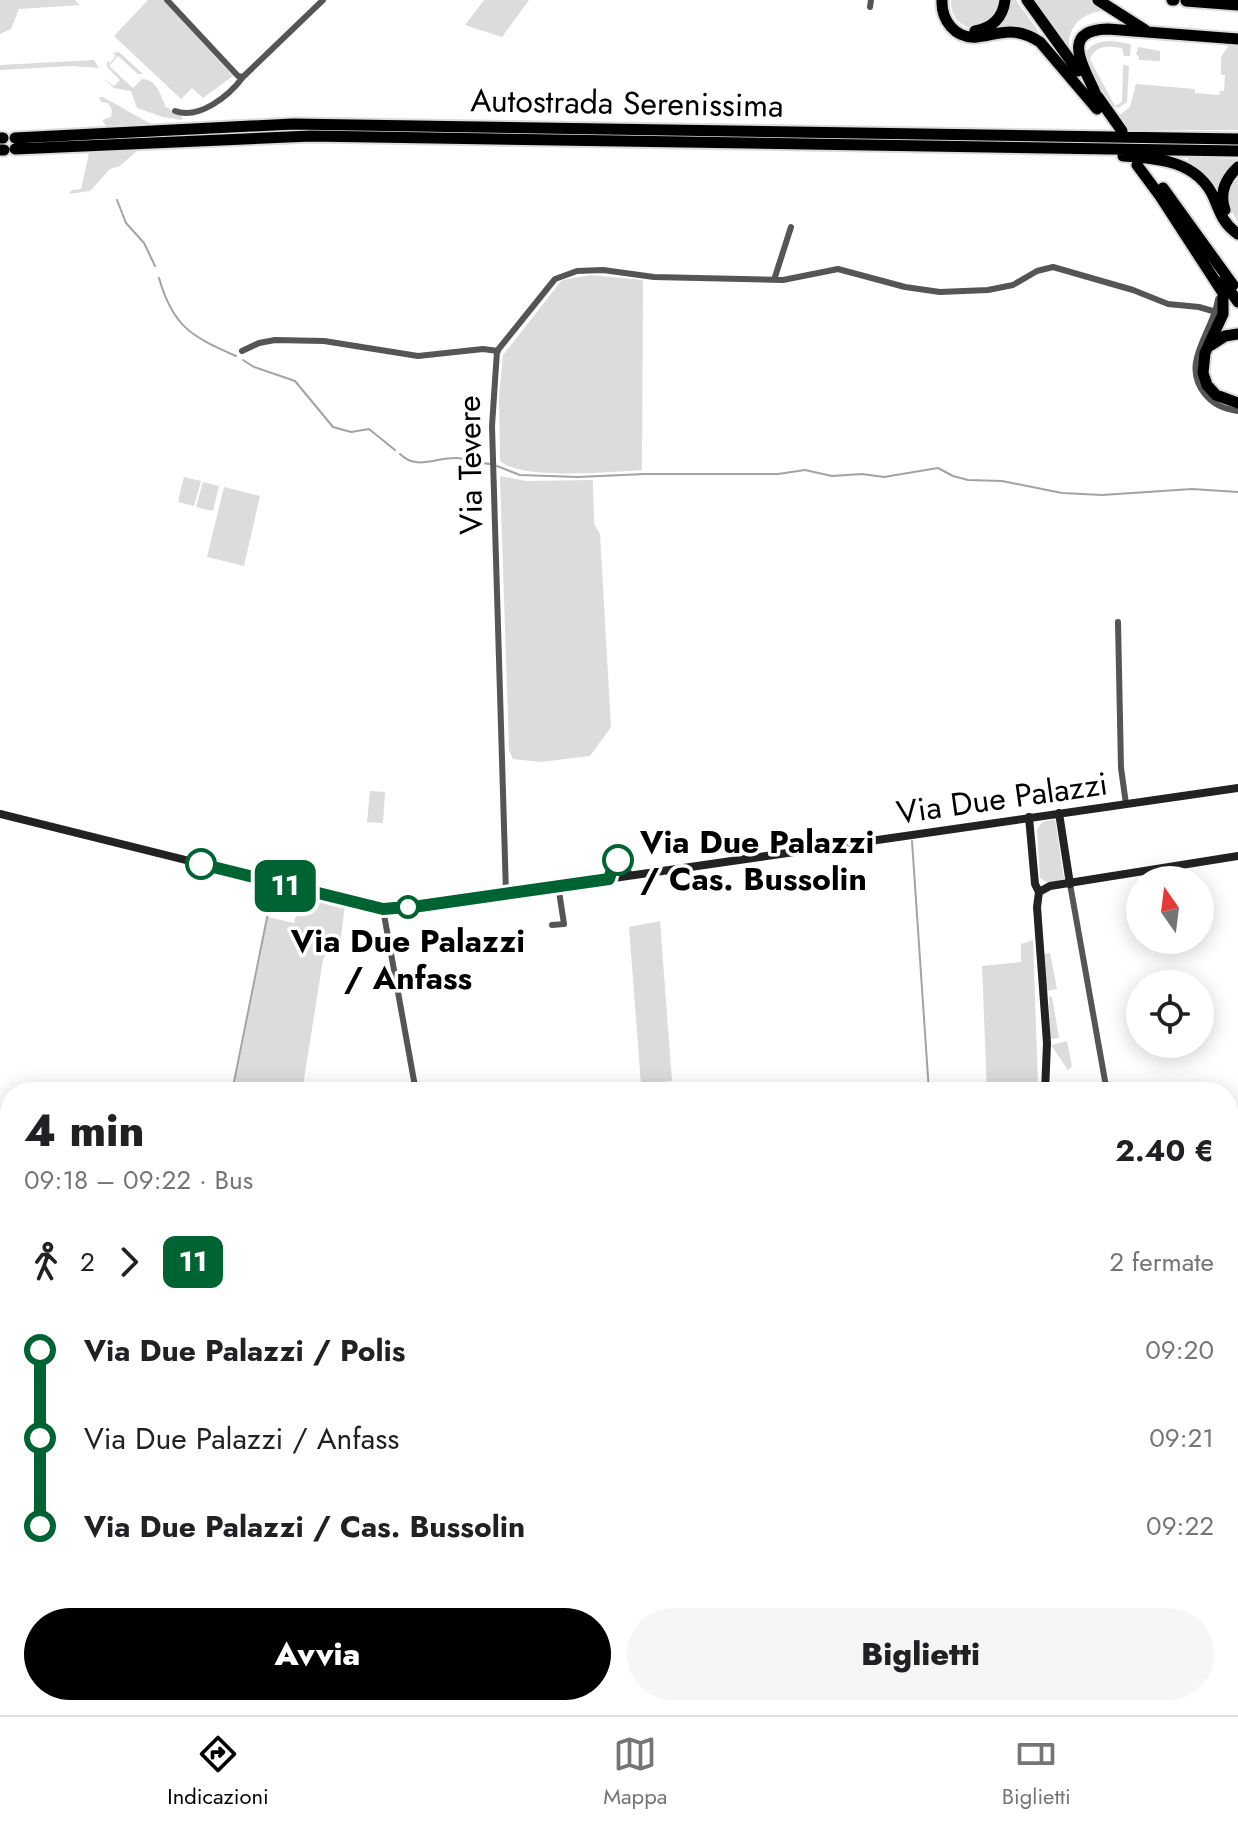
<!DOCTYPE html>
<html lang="it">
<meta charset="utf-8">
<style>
body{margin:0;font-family:Jost,sans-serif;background:#f6f6f6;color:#202124;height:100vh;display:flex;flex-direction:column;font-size:30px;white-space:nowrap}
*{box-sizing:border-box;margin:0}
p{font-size:26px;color:#757577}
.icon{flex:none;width:44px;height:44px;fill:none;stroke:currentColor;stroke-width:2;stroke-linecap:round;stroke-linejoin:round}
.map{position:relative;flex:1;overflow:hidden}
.details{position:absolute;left:0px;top:1082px;width:1238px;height:634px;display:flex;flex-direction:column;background:#fff;border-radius:32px 32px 0 0;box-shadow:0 4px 20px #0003}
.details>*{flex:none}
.badge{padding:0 16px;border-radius:12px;font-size:28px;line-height:52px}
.needle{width:52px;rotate:346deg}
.buttons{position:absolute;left:1126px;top:866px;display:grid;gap:16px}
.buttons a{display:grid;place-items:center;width:88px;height:88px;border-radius:50%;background:#fff;box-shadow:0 4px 20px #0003;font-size:40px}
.map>.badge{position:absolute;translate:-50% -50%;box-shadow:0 0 0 4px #fff}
.legs{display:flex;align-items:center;gap:12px;height:88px;padding:0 24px;font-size:26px}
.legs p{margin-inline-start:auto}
.headline{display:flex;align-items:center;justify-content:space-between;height:136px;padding:0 24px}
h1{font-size:44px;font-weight:800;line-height:60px}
.action{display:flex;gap:16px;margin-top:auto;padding:16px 24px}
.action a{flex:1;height:92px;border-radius:48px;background:#000;color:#fff;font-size:32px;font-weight:800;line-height:92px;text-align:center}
.action a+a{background:#f6f6f6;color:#202124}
ul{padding:0 24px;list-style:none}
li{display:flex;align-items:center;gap:28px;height:88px;font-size:30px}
li i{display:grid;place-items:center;width:12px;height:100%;margin:0 10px;background:currentColor}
li i::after{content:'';width:20px;height:20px;margin:-10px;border:6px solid;border-radius:50%;background:#fff}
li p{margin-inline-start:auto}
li:first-child i{background:linear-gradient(#0000 50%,currentColor 0)}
li:last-child i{background:linear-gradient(currentColor 50%,#0000 0)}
.tab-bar{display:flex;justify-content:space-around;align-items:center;height:112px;border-top:2px solid #e0e0e0;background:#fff;font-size:22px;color:#757577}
.tab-bar a{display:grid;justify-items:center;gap:4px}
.tab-bar .active{color:#000}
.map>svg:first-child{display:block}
.green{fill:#dcdcdc}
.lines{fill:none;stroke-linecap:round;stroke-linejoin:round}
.stream{stroke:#a3a3a3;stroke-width:2}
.highway-casing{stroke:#dbdbdb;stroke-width:15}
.street{stroke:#555;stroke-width:6}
.secondary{stroke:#222;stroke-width:8}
.highway{stroke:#000;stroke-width:11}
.rail-casing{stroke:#000;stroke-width:5}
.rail{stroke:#fff;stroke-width:2;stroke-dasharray:6;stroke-linecap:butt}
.line-1-casing{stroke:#fff;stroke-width:18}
.line-1{stroke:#006332;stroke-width:12}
.stop-1-dot{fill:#fff;stroke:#006332;stroke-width:4}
.labels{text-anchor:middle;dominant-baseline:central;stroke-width:7;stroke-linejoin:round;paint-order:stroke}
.street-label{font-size:32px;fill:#000;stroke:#fff}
.stop-label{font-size:32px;font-weight:bold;fill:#000;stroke:#fff;text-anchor:start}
</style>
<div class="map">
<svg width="1238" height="1715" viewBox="0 0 1238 1715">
<rect width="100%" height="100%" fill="#fff"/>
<path class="green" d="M 0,0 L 75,0 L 80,5 L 19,9 L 11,29 L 0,34 Z
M 148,0 L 163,0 L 233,76 L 203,98 L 192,88 L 181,99 L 114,36 Z
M 484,0 L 529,0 L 502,37 L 465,25 Z
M 951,0 L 1002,0 L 998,15 L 974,28 C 959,27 950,15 951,0 Z
M 1007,0 L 1016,0 L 1048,45 L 1038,37 L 984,33 Z
M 1032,0 L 1093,0 L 1107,11 C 1083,11 1065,27 1070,51 Z
M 1112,41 L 1131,44 L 1130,56 L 1124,56 L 1122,48 C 1109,46 1096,44 1090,59 L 1115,106 L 1122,102 L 1123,65 L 1129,66 L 1127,102 L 1118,108 L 1113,106 L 1087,67 L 1084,57 C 1088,44 1099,41 1112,41 Z
M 1238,44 L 1238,130 L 1125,130 L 1118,116 L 1130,107 L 1136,84 L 1195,89 L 1195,93 L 1219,95 L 1220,91 L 1224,91 L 1225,75 L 1221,75 L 1221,57 L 1229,45 Z
M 1138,47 L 1160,51 L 1160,61 L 1139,60 L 1139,56 L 1136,55 Z
M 119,52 L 143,74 L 138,74 L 118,56 L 109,66 L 133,88 L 142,79 C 158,80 160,95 166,107 L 182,117 L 182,120 L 163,117 L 137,108 L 131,91 L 114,88 L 103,78 L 114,86 L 120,80 L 107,67 L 107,61 L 110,63 L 116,56 L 113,53 Z
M 94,60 L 99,68 L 72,66 L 0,70 L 0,65 Z
M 103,97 L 151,124 L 106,126 L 102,120 L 111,117 L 112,110 L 108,103 L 101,102 L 99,97 Z
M 138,150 L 120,166 L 110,169 L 90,191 L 68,194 L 72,190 L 81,189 L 89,153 Z
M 1188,157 L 1238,159 L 1220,202 L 1188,165 Z
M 1238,171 L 1238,222 L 1226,202 L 1231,178 Z
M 590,275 L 643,280 L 642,470 C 613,472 520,480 500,461 L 499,396 L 503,355 L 562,280 Z
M 500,476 L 526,481 L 593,480 L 594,524 L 600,534 L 611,727 L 590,756 L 541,762 L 513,759 L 509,750 Z
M 184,477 L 201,481 L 194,506 L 178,502 Z
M 203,482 L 219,486 L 213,511 L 196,507 Z
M 224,487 L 260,496 L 244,566 L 207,557 Z
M 370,791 L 385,792 L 383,823 L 367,822 Z
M 1055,819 L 1064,879 L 1049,883 L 1040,878 L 1037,830 L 1042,822 Z
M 302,893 L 345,904 L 340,945 L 331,947 L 323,959 L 302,1092 L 233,1092 L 268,917 L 294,923 Z
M 660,921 L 672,1081 L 641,1084 L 629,927 Z
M 1033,940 L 1038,1082 L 1035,1092 L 987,1092 L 982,966 L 1021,962 L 1021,944 Z
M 1050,953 L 1057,989 L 1046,991 L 1044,954 Z
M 1049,996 L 1052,997 L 1059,1038 L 1050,1039 Z
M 1067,1041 L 1072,1066 L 1068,1070 L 1051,1045 Z
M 1238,1232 L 1238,1260 L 1231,1257 L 1238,1290 L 1238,1411 L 1235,1409 L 1232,1413 L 1238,1418 L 1238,1455 L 1228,1461 L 1228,1233 Z"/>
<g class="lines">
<path class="stream" d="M 117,200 L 126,223 L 144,243 L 155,266
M 159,278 C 173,327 191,336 236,356
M 243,360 L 254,367 L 295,381 L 333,427 L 351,432 L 369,429 L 395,450
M 400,454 C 417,471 436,457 457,458 C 468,459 479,463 490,464
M 497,466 L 520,475 L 578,477 L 645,474 L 778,474 L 805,470 L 832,476 L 862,474 L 884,477 L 938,468 L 953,476 L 968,480 L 1002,481 L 1062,493 L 1102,495 L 1192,489 L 1238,492
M 912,841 L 929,1092
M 232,1092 L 273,888
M 972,1706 L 973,1708"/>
<defs>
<path id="highway" d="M 942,0 C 941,20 955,39 977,37 C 988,36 998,32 1010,32 C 1021,32 1031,36 1040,42 L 1097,109
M 1027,0 L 1078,71
M 1098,0 L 1145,30
M 1172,0 L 1174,0
M 1186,1 L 1238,5
M 975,31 C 992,28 1003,18 1005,0
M 1096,95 C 1087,71 1056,30 1108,29 L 1238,39
M 1098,97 L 1122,131
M 0,138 L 3,138
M 15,138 L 293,124 L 1238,139
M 15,149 L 311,136 L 1238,151
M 0,150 L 4,150
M 1123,156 C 1158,158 1198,161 1214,198 C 1220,213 1224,225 1238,234
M 1137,165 L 1163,200
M 1163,188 L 1233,285
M 1160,196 L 1223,293 L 1223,314 L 1205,353 L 1203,373 L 1207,385 L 1216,395 L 1238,403
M 1225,210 C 1219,193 1225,179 1238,167
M 1223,281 L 1238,302
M 1211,345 L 1225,336 L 1238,334"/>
</defs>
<use href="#highway" class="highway-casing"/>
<path class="street" d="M 167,0 L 238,76 L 243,77 L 323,0
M 870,7 L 871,0
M 175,111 C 199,120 229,96 243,77
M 774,280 L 791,227
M 1218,299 C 1214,331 1179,363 1205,394 C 1214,405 1224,409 1238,411
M 242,351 L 259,343 L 275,340 L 324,341 L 418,356 L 483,349 L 498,351
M 1118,622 L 1121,768 L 1126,804
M 609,879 L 614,863 L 618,860 L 626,863 L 630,876
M 1070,884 L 1107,1092
M 506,893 L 492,426 L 497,351 L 555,279 L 577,271 L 603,270 L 654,277 L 783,280 L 838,269 L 905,287 L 940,292 L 988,290 L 1013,285 L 1037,271 L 1053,267 L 1133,290 L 1168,304 L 1199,307 L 1216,312
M 383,909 L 416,1092
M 552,925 L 564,924 L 558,885
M 0,1448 L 10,1436
M 0,1542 L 10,1541
M 0,1681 L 10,1683
M 44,1715 L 45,1706
M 1189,1715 L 1190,1706"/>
<path class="secondary" d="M 1059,813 L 1070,884
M 0,814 L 383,909 L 420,906 L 1238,788
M 1029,817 L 1035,884 L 1039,892 L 1037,907 L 1047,1043 L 1045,1092
M 1039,892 L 1050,886 L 1238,856
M 0,1602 L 10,1602
M 333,1706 L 344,1715
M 1005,1706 L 1040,1715
M 980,1713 L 1007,1707
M 233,1715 L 235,1706"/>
<use href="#highway" class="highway"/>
<defs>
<path id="rail" d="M 0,1501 L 10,1504
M 668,1706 L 697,1715"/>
</defs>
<use href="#rail" class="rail-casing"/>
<use href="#rail" class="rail"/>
</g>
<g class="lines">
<defs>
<path id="line-1" d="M 201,864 L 383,909 L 420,906 L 609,879 L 614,863 L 618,860"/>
</defs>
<use href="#line-1" class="line-1-casing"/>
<use href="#line-1" class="line-1"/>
</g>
<g class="stop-1-dot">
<circle cx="618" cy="860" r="14"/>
<circle cx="201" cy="864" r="14"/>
<circle cx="408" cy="907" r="10"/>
</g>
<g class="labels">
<g class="street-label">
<text transform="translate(627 103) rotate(1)">Autostrada Serenissima</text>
<text transform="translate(470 465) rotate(-91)">Via Tevere</text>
<text transform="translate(1002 798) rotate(-8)">Via Due Palazzi</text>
</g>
<g class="stop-label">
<text x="640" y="842">Via Due Palazzi<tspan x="640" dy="37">/ Cas. Bussolin</tspan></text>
<text x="408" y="941" text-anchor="middle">Via Due Palazzi<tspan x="408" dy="37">/ Anfass</tspan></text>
</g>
</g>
</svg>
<div class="buttons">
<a><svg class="needle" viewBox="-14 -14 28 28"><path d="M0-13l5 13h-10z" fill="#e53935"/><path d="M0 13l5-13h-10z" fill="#757577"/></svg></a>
<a><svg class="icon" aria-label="locate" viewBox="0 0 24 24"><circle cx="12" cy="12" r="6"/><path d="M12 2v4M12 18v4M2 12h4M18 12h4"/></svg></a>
</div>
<b class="badge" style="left:285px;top:886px;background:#006332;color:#fff">11</b>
<section class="details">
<div class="headline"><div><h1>4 min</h1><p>09:18 – 09:22 · Bus</p></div><b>2.40 €</b></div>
<div class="legs"><svg class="icon" aria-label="walk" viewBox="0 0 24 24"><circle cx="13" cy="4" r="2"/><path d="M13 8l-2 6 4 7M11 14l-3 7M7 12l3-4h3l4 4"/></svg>2<svg class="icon" aria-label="forward" viewBox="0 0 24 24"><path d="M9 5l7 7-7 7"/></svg><b class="badge" style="background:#006332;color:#fff">11</b><p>2 fermate</p></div>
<ul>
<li><i style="color:#006332"></i><b>Via Due Palazzi / Polis</b><p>09:20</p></li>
<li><i style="color:#006332"></i><span>Via Due Palazzi / Anfass</span><p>09:21</p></li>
<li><i style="color:#006332"></i><b>Via Due Palazzi / Cas. Bussolin</b><p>09:22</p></li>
</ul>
<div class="action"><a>Avvia</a><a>Biglietti</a></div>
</section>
</div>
<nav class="tab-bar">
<a class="active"><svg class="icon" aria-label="directions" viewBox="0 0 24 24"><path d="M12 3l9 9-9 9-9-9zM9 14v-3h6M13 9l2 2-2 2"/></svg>Indicazioni</a>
<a><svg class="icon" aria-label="map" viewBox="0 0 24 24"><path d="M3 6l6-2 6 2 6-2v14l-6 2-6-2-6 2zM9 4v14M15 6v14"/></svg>Mappa</a>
<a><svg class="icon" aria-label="tickets" viewBox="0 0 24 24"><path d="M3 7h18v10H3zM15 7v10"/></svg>Biglietti</a>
</nav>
